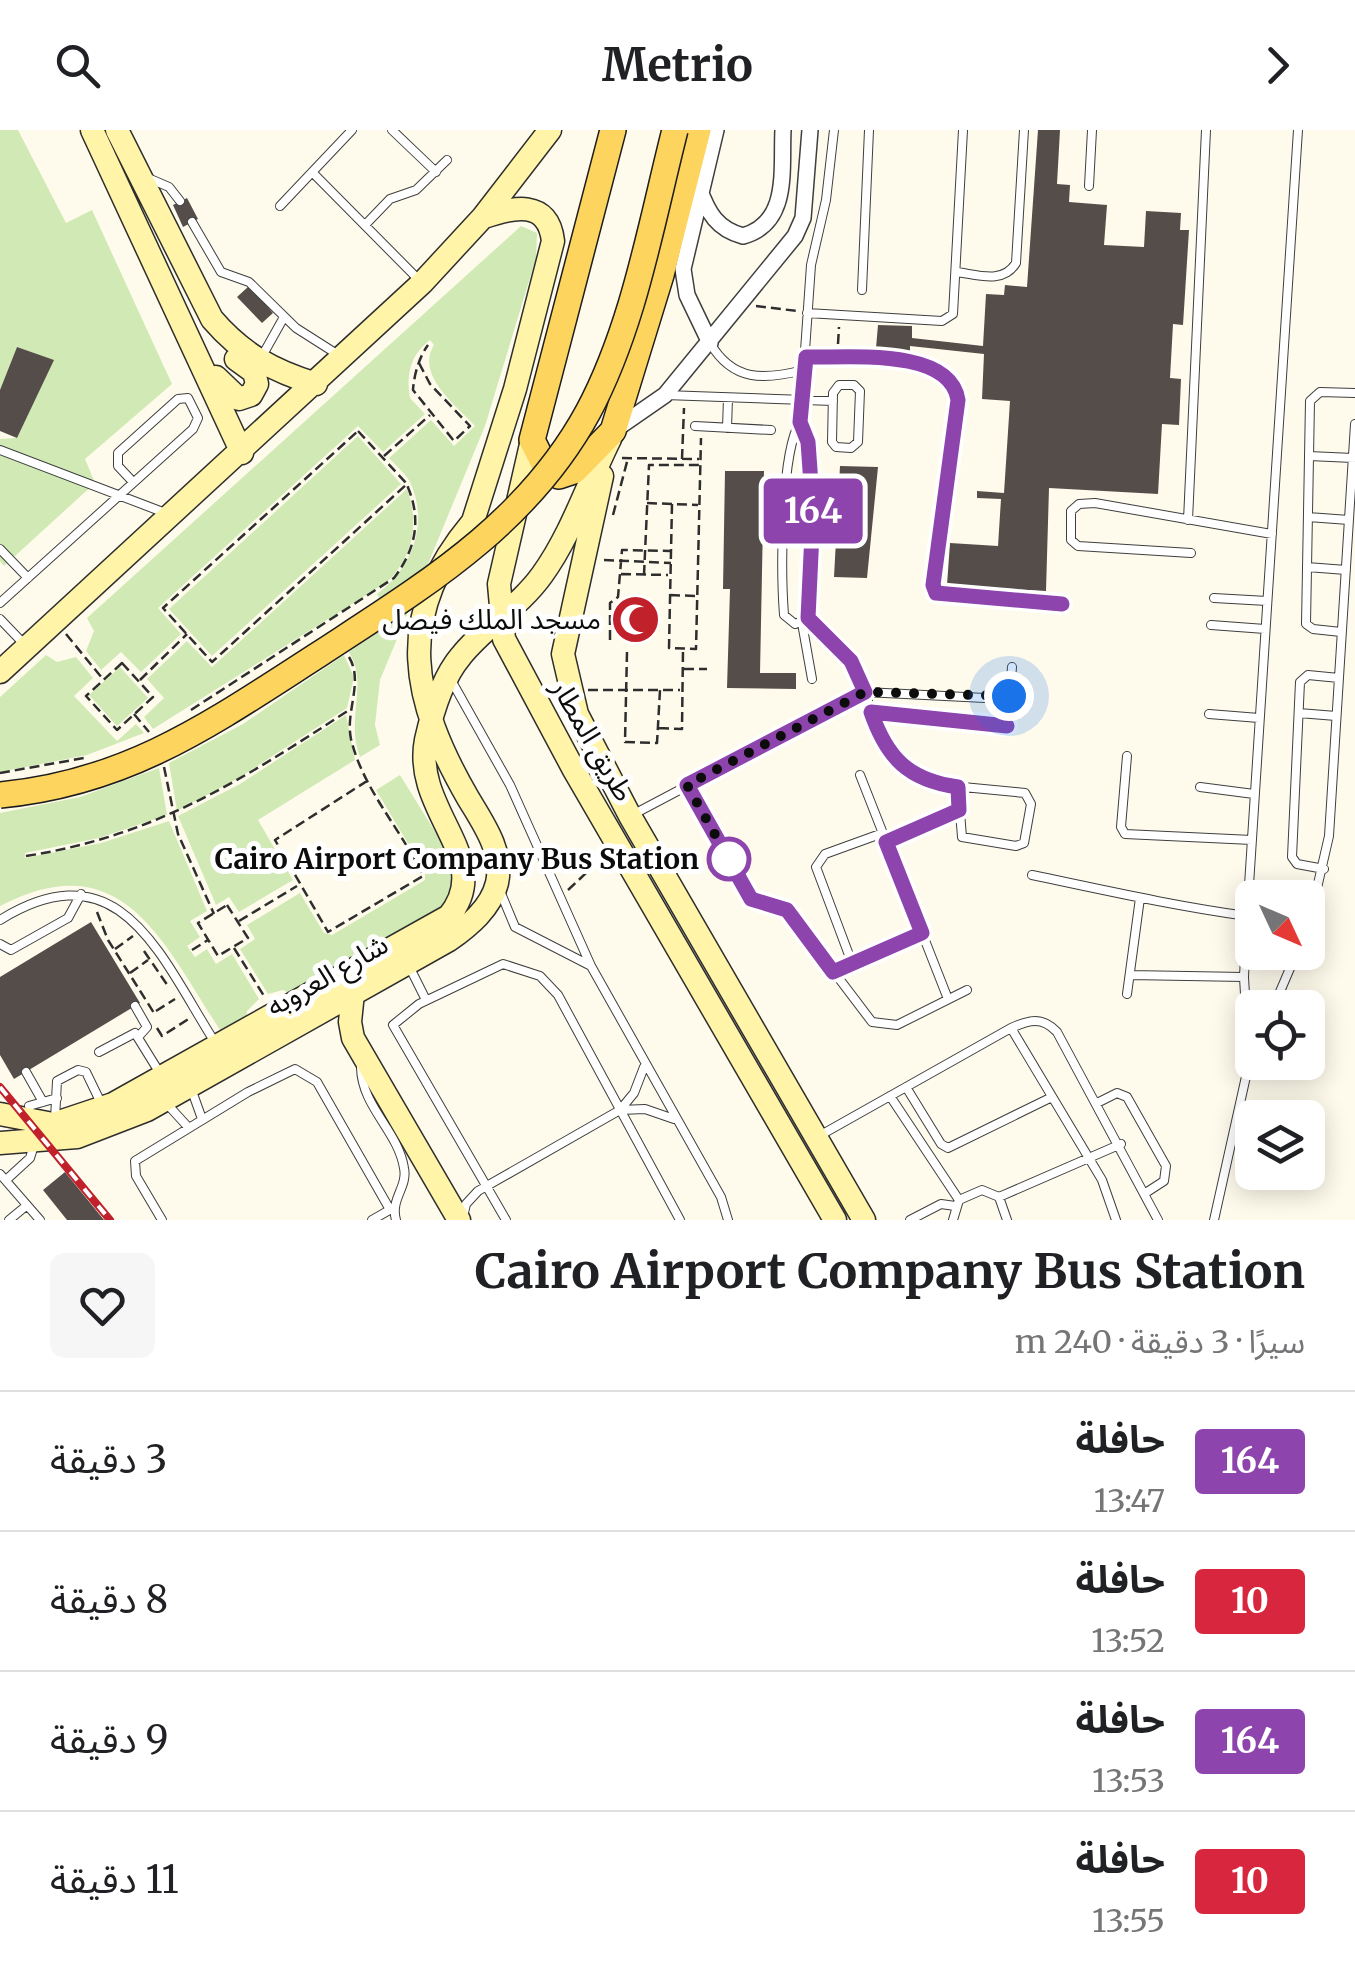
<!DOCTYPE html>
<html lang="ar">
<meta charset="utf-8">
<style>
body{margin:0;font-family:Merriweather,"Noto Sans Arabic",serif;background:#f6f6f6;color:#202124;direction:rtl;height:100vh;display:flex;flex-direction:column;font-size:38px;white-space:nowrap}
*{box-sizing:border-box;margin:0}
p{font-size:32px;color:#757577}
.icon{flex:none;width:55px;height:55px;fill:none;stroke:currentColor;stroke-width:2;stroke-linecap:round;stroke-linejoin:round}
.map{position:relative;height:1090px;overflow:hidden;direction:ltr}
.panel{display:flex;flex-direction:column;background:#fff;flex:1}
.panel>*{flex:none}
.badge{padding:0 20px;border-radius:8px;font-size:35px;line-height:65px}
.needle{width:65px;rotate:134deg}
.tools{position:absolute;left:1235px;top:750px;display:grid;gap:20px}
.tools a{display:grid;place-items:center;width:90px;height:90px;border-radius:15px;background:#fff;box-shadow:0 5px 25px #0003;font-size:50px}
.you{position:absolute;width:50px;height:50px;margin:-25px;border:8px solid #fff;border-radius:50%;background:#1a73e8;box-shadow:0 0 0 15px #1a73e833}
.map>.badge{position:absolute;translate:-50% -50%;box-shadow:0 0 0 5px #fff}
.round{display:grid;place-items:center;flex:none;width:105px;height:105px;border-radius:15px;background:#f6f6f6}
.headline{display:flex;align-items:center;justify-content:space-between;height:170px;padding:0 50px}
h1{font-size:48px;font-weight:700;line-height:75px}
ul{padding:0;list-style:none}
li{display:flex;align-items:center;gap:30px;height:140px;padding:0 50px;border-top:2px solid #e0e0e0}
li div{flex:1}
li b{display:block;font-size:38px}
li em{font-style:normal}
li .badge{min-width:110px;font-weight:700;text-align:center}
header{display:flex;justify-content:space-between;align-items:center;height:130px;padding:0 50px;background:#fff;font-size:45px;font-weight:700}
.map>svg:first-child{display:block}
.green{fill:#d1eab5}
.building{fill:#554d49}
.lines{fill:none;stroke-linecap:round;stroke-linejoin:round}
.lane-casing{stroke:#3f3f3f;stroke-width:10}
.street-casing{stroke:#3f3f3f;stroke-width:18}
.secondary-casing{stroke:#2e2e2e;stroke-width:25}
.primary-casing{stroke:#1d1d1d;stroke-width:28}
.path{stroke:#2e2e2e;stroke-width:2.5;stroke-dasharray:10 5;stroke-linecap:butt}
.lane{stroke:#fff;stroke-width:8}
.street{stroke:#fff;stroke-width:15}
.secondary{stroke:#fff4a7;stroke-width:22}
.primary{stroke:#fcd45e;stroke-width:25}
.rail-casing{stroke:#c0212b;stroke-width:8}
.rail{stroke:#fff;stroke-width:4;stroke-dasharray:11;stroke-linecap:butt}
.primary-bridge-casing{stroke:#1d1d1d;stroke-width:28;stroke-linecap:butt}
.primary-bridge{stroke:#fcd45e;stroke-width:25}
.line-casing{stroke:#fff;stroke-width:22}
.line{stroke:#8e44ad;stroke-width:15}
.walk{stroke:#0c0c0c;stroke-width:10;stroke-dasharray:0 18}
.stop-dot{fill:#fff;stroke:#8e44ad;stroke-width:5}
.labels{text-anchor:middle;dominant-baseline:central;stroke-width:10;stroke-linejoin:round;paint-order:stroke}
.poi-label{font-size:28px;fill:#0c0c0c;stroke:#fff;text-anchor:end}
.street-label{font-size:28px;fill:#0c0c0c;stroke:#fff}
.stop-label{font-size:28px;font-weight:bold;fill:#0c0c0c;stroke:#fff;text-anchor:end}
</style>
<header><svg class="icon" aria-label="forward" viewBox="0 0 24 24"><path d="M9 5l7 7-7 7"/></svg>Metrio<svg class="icon" aria-label="search" viewBox="0 0 24 24"><circle cx="10" cy="10" r="6"/><path d="M15 15l6 6"/></svg></header>
<div class="map">
<svg width="1355" height="1090" viewBox="0 0 1355 1090">
<rect width="100%" height="100%" fill="#fffbec"/>
<path class="green" d="M 0,0 L 18,0 L 66,93 L 92,80 L 172,254 L 85,329 L 95,353 L 4,436 L 0,431 L 0,309 L 17,308 L 53,230 L 17,217 L 0,260 Z
M 521,96 L 537,103 L 536,128 L 485,296 L 380,550 L 375,595 L 380,615 L 360,627 C 345,588 369,554 349,522 L 392,492 L 377,464 C 413,438 429,392 410,352 C 406,344 395,335 389,328 L 431,290 L 454,316 L 475,296 C 456,275 415,245 434,215 L 430,210 C 410,225 406,245 410,268 L 425,284 L 383,322 L 358,296 L 158,478 L 181,504 L 141,542 L 121,522 L 101,540 L 86,521 L 94,501 L 87,488 Z
M 358,306 L 401,354 L 212,526 L 169,479 Z
M 407,359 C 420,393 413,427 387,452 L 153,599 L 144,587 L 164,568 L 147,549 L 187,511 L 212,537 Z
M 46,525 L 57,532 L 76,527 L 93,548 L 74,566 L 117,611 L 136,594 L 144,603 L 87,625 L 0,642 L 0,567 Z
M 344,525 L 354,547 L 347,578 L 237,649 L 177,681 L 169,633 L 243,594 Z
M 120,537 L 148,568 L 117,596 L 89,565 Z
M 346,585 L 355,630 L 258,690 L 293,750 L 239,782 L 229,767 L 216,775 L 178,686 L 240,654 Z
M 159,638 L 167,685 L 99,708 L 25,723 L 25,728 L 101,713 L 169,691 L 207,781 L 190,791 L 200,807 L 187,816 L 195,827 L 207,819 L 216,834 L 232,824 L 259,869 L 247,881 L 246,891 L 222,903 C 164,815 124,711 0,776 L 0,683 L 80,667 Z
M 400,645 L 450,726 L 455,749 L 443,779 L 293,865 L 283,860 L 268,864 L 240,819 L 255,809 L 247,795 L 300,763 L 324,803 L 332,805 L 425,750 L 425,742 L 376,660 Z"/>
<path class="building" d="M 1038,0 L 1060,0 L 1057,54 L 1070,55 L 1069,72 L 1107,75 L 1104,115 L 1144,117 L 1146,81 L 1181,83 L 1180,100 L 1189,100 L 1183,195 L 1173,194 L 1170,248 L 1181,249 L 1179,295 L 1162,294 L 1158,364 L 1049,358 L 1046,461 L 947,455 L 950,413 L 998,416 L 1001,369 L 977,368 L 977,361 L 1004,363 L 1010,271 L 982,269 L 984,224 L 910,216 L 910,221 L 876,218 L 878,195 L 912,196 L 912,208 L 983,216 L 986,164 L 1004,165 L 1005,155 L 1027,157 Z
M 187,68 L 198,89 L 183,97 L 173,75 Z
M 249,156 L 273,183 L 262,193 L 237,167 Z
M 17,217 L 54,230 L 17,308 L 0,301 L 0,260 Z
M 840,336 L 878,337 L 867,448 L 834,447 Z
M 725,341 L 764,341 L 760,543 L 796,543 L 796,559 L 727,558 L 730,459 L 723,459 Z
M 91,792 L 140,873 L 14,949 L 0,925 L 0,847 Z
M 65,1042 L 104,1090 L 67,1090 L 43,1060 Z"/>
<g class="lines">
<defs>
<path id="lane" d="M 392,0 L 436,42
M 312,42 L 418,149
M 148,48 L 169,57 L 180,71
M 1089,56 L 1092,0
M 280,76 L 352,0
M 192,92 L 221,142 L 249,152 L 296,198 L 340,226
M 365,95 L 390,69 L 416,60 L 447,30
M 957,142 C 979,145 1003,154 1016,133 L 1024,0
M 862,160 L 869,0
M 807,183 L 942,191 L 953,184 L 963,0
M 710,213 C 733,252 764,250 804,240
M 805,227 C 846,228 951,217 958,270 L 933,455 L 936,463 L 1062,475
M 261,228 L 284,187
M 839,255 L 854,255 L 860,261 L 858,312 L 851,318 L 836,317 L 832,312 L 833,263 Z
M 665,265 L 833,271
M 800,292 C 821,328 812,429 811,473 L 808,489 L 795,494 L 784,485 C 781,445 780,324 800,292 Z
M 800,292 L 811,135 L 826,70 L 834,0
M 695,296 L 771,300
M 727,298 L 728,268
M 0,320 L 168,384
M 1309,326 L 1353,328
M 1308,387 L 1349,390
M 1188,390 L 1206,0
M 0,419 L 28,448
M 1191,423 L 1078,416 L 1071,410 L 1071,381 L 1079,374 L 1095,373 L 1272,404
M 1307,437 L 1346,440
M 1214,468 L 1267,471
M 0,473 L 193,299 L 198,288 L 188,268 L 178,269 L 118,323 L 118,336 L 133,352
M 0,489 L 25,515
M 808,489 L 857,539 L 881,610 L 900,636 L 942,655 L 1025,663 L 1031,674 L 1024,713 L 1016,716 L 962,707 L 958,657
M 802,493 L 812,549
M 1211,495 L 1265,499
M 1341,502 L 1313,499 L 1306,494 L 1310,271 L 1320,262 L 1355,263
M 451,550 L 510,655 L 591,836 L 721,1067 L 728,1090
M 871,582 L 1007,597
M 1299,583 L 1336,586
M 1209,584 L 1259,588
M 1127,626 L 1121,697 L 1125,704 L 1252,710
M 860,645 L 948,869
M 687,655 L 751,769 L 787,780 L 872,892 L 897,895 L 967,860
M 1200,657 L 1254,664
M 634,684 L 865,562 L 1005,569 L 1010,563 L 1012,537
M 886,712 L 959,680
M 1324,739 L 1297,734 L 1292,727 L 1300,552 L 1308,545 L 1339,548
M 1032,745 C 1104,760 1174,776 1247,786
M 500,761 L 515,797 L 591,836
M 0,790 C 121,715 161,828 216,914
M 1308,797 L 1329,706 L 1355,294
M 0,814 L 11,820 L 68,788 L 81,764
M 852,833 L 816,737 L 825,724 L 883,703
M 410,838 L 426,870
M 833,841 L 922,803
M 1130,845 L 1244,847
M 1127,864 L 1140,768
M 135,876 L 147,897 L 139,906
M 1273,878 L 1297,822
M 1011,898 L 1102,1050 L 1116,1090
M 99,922 L 135,903 L 161,945
M 361,938 C 362,977 398,1001 404,1038 C 408,1057 390,1069 396,1090
M 26,942 L 43,972
M 906,957 L 941,1014 L 948,1018 L 1052,967
M 192,961 L 202,989
M 890,966 L 959,1070
M 1097,973 L 1117,963 L 1127,967 L 1166,1036 L 1164,1051 L 1147,1062
M 167,974 L 188,997
M 29,976 L 57,968
M 620,980 L 645,979 L 674,989
M 55,989 L 57,951 L 78,940 L 86,942 L 101,973
M 819,1006 L 1011,898 C 1029,890 1042,886 1057,902 L 1158,1090
M 0,1044 L 40,1090
M 6,1050 L 30,1028 L 34,1015
M 999,1067 L 1121,1014
M 463,1087 L 466,1074 L 478,1061 L 620,980 L 634,963 L 644,937
M 9,1090 L 26,1076
M 162,1090 L 136,1046 L 135,1031 L 248,962 L 295,939 L 317,952 L 389,1078
M 372,1090 L 393,1078
M 506,1090 L 393,895 L 419,874 L 503,834 L 540,846 L 558,865 L 680,1090
M 910,1090 L 941,1074 L 955,1076
M 953,1090 L 959,1070 L 982,1060 L 999,1067 L 1007,1090
M 1214,1090 L 1249,933 L 1244,847 L 1247,786 L 1298,0"/>
<path id="street" d="M 699,58 C 708,83 717,99 743,106 C 790,93 781,40 783,0
M 710,213 L 687,165 L 683,139 L 716,0
M 613,301 L 665,265 L 795,106 L 803,88 L 810,0"/>
<path id="secondary" d="M 92,0 L 242,323
M 117,0 L 212,189 C 242,224 273,241 316,254
M 216,247 L 239,269 L 251,265 L 257,254 L 254,242 L 236,229
M 532,310 L 499,454 L 504,509 L 574,640 L 835,1090
M 602,346 L 563,524 L 577,584 L 630,686 L 864,1090
M 468,407 L 515,259 L 553,111 C 548,69 513,77 484,87
M 0,542 L 422,153 L 483,87 L 550,0
M 353,863 L 350,892 L 353,908 L 459,1090
M 0,984 L 53,994 L 113,974 L 449,786 C 496,729 412,681 426,610 C 432,583 443,547 461,526 C 485,496 519,477 542,445 C 571,405 588,353 610,309
M 0,1013 L 77,1007 L 147,980 L 449,810 C 469,796 491,778 497,753 C 504,722 483,693 468,668 C 412,571 393,487 471,394"/>
<path id="primary" d="M 613,0 L 532,310 L 543,332 L 559,346 L 574,341 L 613,301 L 661,145 L 698,0"/>
</defs>
<use href="#lane" class="lane-casing"/>
<use href="#street" class="street-casing"/>
<use href="#secondary" class="secondary-casing"/>
<use href="#primary" class="primary-casing"/>
<path class="path" d="M 756,176 L 797,181
M 838,214 L 839,197
M 419,233 L 430,254 L 470,296 L 454,311 L 413,260 C 414,245 419,227 428,215
M 358,301 L 407,354 L 212,532 L 163,478 Z
M 384,326 L 430,285
M 622,328 L 699,329
M 682,329 L 684,278
M 647,373 L 698,375
M 672,374 L 669,518 L 696,519 L 701,308
M 613,385 L 628,328
M 604,430 L 671,433
M 621,444 L 668,445
M 644,445 L 649,335 L 699,335
M 670,465 L 696,466
M 66,504 L 102,548
M 610,510 L 610,473 L 618,467 L 622,420 L 670,421
M 627,522 L 625,612 L 657,613 L 660,560
M 349,527 C 364,552 345,581 351,609 C 363,660 402,700 423,746 L 328,802 L 275,710 L 367,651
M 122,533 L 153,567 L 117,600 L 86,566 Z
M 684,539 L 707,539
M 140,550 L 187,504
M 588,560 L 680,560
M 191,580 L 394,448 C 416,419 422,389 407,355
M 134,584 L 149,602
M 659,598 L 682,599 L 683,520
M 164,637 L 178,704 L 214,784
M 0,643 L 84,628
M 26,726 C 155,706 242,650 349,580
M 568,760 L 602,728
M 227,775 L 248,808 L 218,826 L 198,793 Z
M 97,782 L 108,810 L 154,883
M 239,791 L 297,756
M 234,818 L 264,866
M 115,819 L 133,806
M 192,820 L 208,810
M 144,821 L 168,856
M 130,843 L 148,830
M 156,881 L 175,869
M 157,898 L 162,906 L 190,888"/>
<use href="#lane" class="lane"/>
<use href="#street" class="street"/>
<use href="#secondary" class="secondary"/>
<use href="#primary" class="primary"/>
<defs>
<path id="rail" d="M 0,957 L 110,1090"/>
</defs>
<use href="#rail" class="rail-casing"/>
<use href="#rail" class="rail"/>
<defs>
<path id="primary-bridge" d="M 0,665 C 130,653 215,591 321,523 C 425,455 527,394 588,282 C 634,196 651,94 675,0"/>
</defs>
<use href="#primary-bridge" class="primary-bridge-casing"/>
<use href="#primary-bridge" class="primary-bridge"/>
</g>
<g class="lines">
<defs>
<path id="line" d="M 1007,596 L 871,582 C 887,628 908,650 958,657 L 959,680 L 886,712 L 922,803 L 833,842 L 787,780 L 751,769 L 687,655 L 865,562 L 851,531 L 808,488 L 813,382 L 808,312 L 800,292 L 806,227 C 847,228 950,217 958,270 L 933,455 L 936,463 L 1062,474"/>
</defs>
<use href="#line" class="line-casing"/>
<use href="#line" class="line"/>
<path class="walk" d="M 729,729 L 735,740 L 687,655 L 865,562 L 1009,566"/>
</g>
<defs>
<symbol id="mosque-disc" viewBox="-11 -11 22 22"><circle r="9.5" fill="#c0212b" stroke="#fff"/><path d="M3.5-4.9A6 6 0 1 0 3.5 4.9A5 5 0 1 1 3.5-4.9Z" fill="#fff"/></symbol>
</defs>
<g fill-rule="evenodd">
<use href="#mosque-disc" x="608" y="462" width="55" height="55"/>
</g>
<circle class="stop-dot" cx="729" cy="729" r="20"/>
<g class="labels">
<g class="poi-label">
<text x="601" y="489">مسجد الملك فيصل</text>
</g>
<g class="street-label">
<text transform="translate(593 610) rotate(60)">طريق المطار</text>
<text transform="translate(327 845) rotate(-30)">شارع العروبه</text>
</g>
<g class="stop-label">
<text x="699" y="729">Cairo Airport Company Bus Station</text>
</g>
</g>
</svg>
<div class="tools">
<a><svg class="needle" viewBox="-14 -14 28 28"><path d="M0-13l5 13h-10z" fill="#e53935"/><path d="M0 13l5-13h-10z" fill="#757577"/></svg></a>
<a><svg class="icon" aria-label="locate" viewBox="0 0 24 24"><circle cx="12" cy="12" r="6"/><path d="M12 2v4M12 18v4M2 12h4M18 12h4"/></svg></a>
<a><svg class="icon" aria-label="layers" viewBox="0 0 24 24"><path d="M12 4l9 5-9 5-9-5zM3 14l9 5 9-5"/></svg></a>
</div>
<div class="you" style="left:1009px;top:566px"></div>
<b class="badge" style="left:813px;top:381px;background:#8e44ad;color:#fff">164</b>
</div>
<section class="panel">
<div class="headline"><div><h1>Cairo Airport Company Bus Station</h1><p>سيرًا · 3 دقيقة · 240 m</p></div><a class="round"><svg class="icon" aria-label="heart" viewBox="0 0 24 24"><path d="M12 20l-8-8c-3-5 5-10 8-4 3-6 11-1 8 4z"/></svg></a></div>
<ul>
<li><span class="badge" style="background:#8e44ad;color:#fff">164</span><div><b>حافلة</b><p>13:47</p></div><em>3 دقيقة</em></li>
<li><span class="badge" style="background:#d7263d;color:#fff">10</span><div><b>حافلة</b><p>13:52</p></div><em>8 دقيقة</em></li>
<li><span class="badge" style="background:#8e44ad;color:#fff">164</span><div><b>حافلة</b><p>13:53</p></div><em>9 دقيقة</em></li>
<li><span class="badge" style="background:#d7263d;color:#fff">10</span><div><b>حافلة</b><p>13:55</p></div><em>11 دقيقة</em></li>
</ul>
</section>
